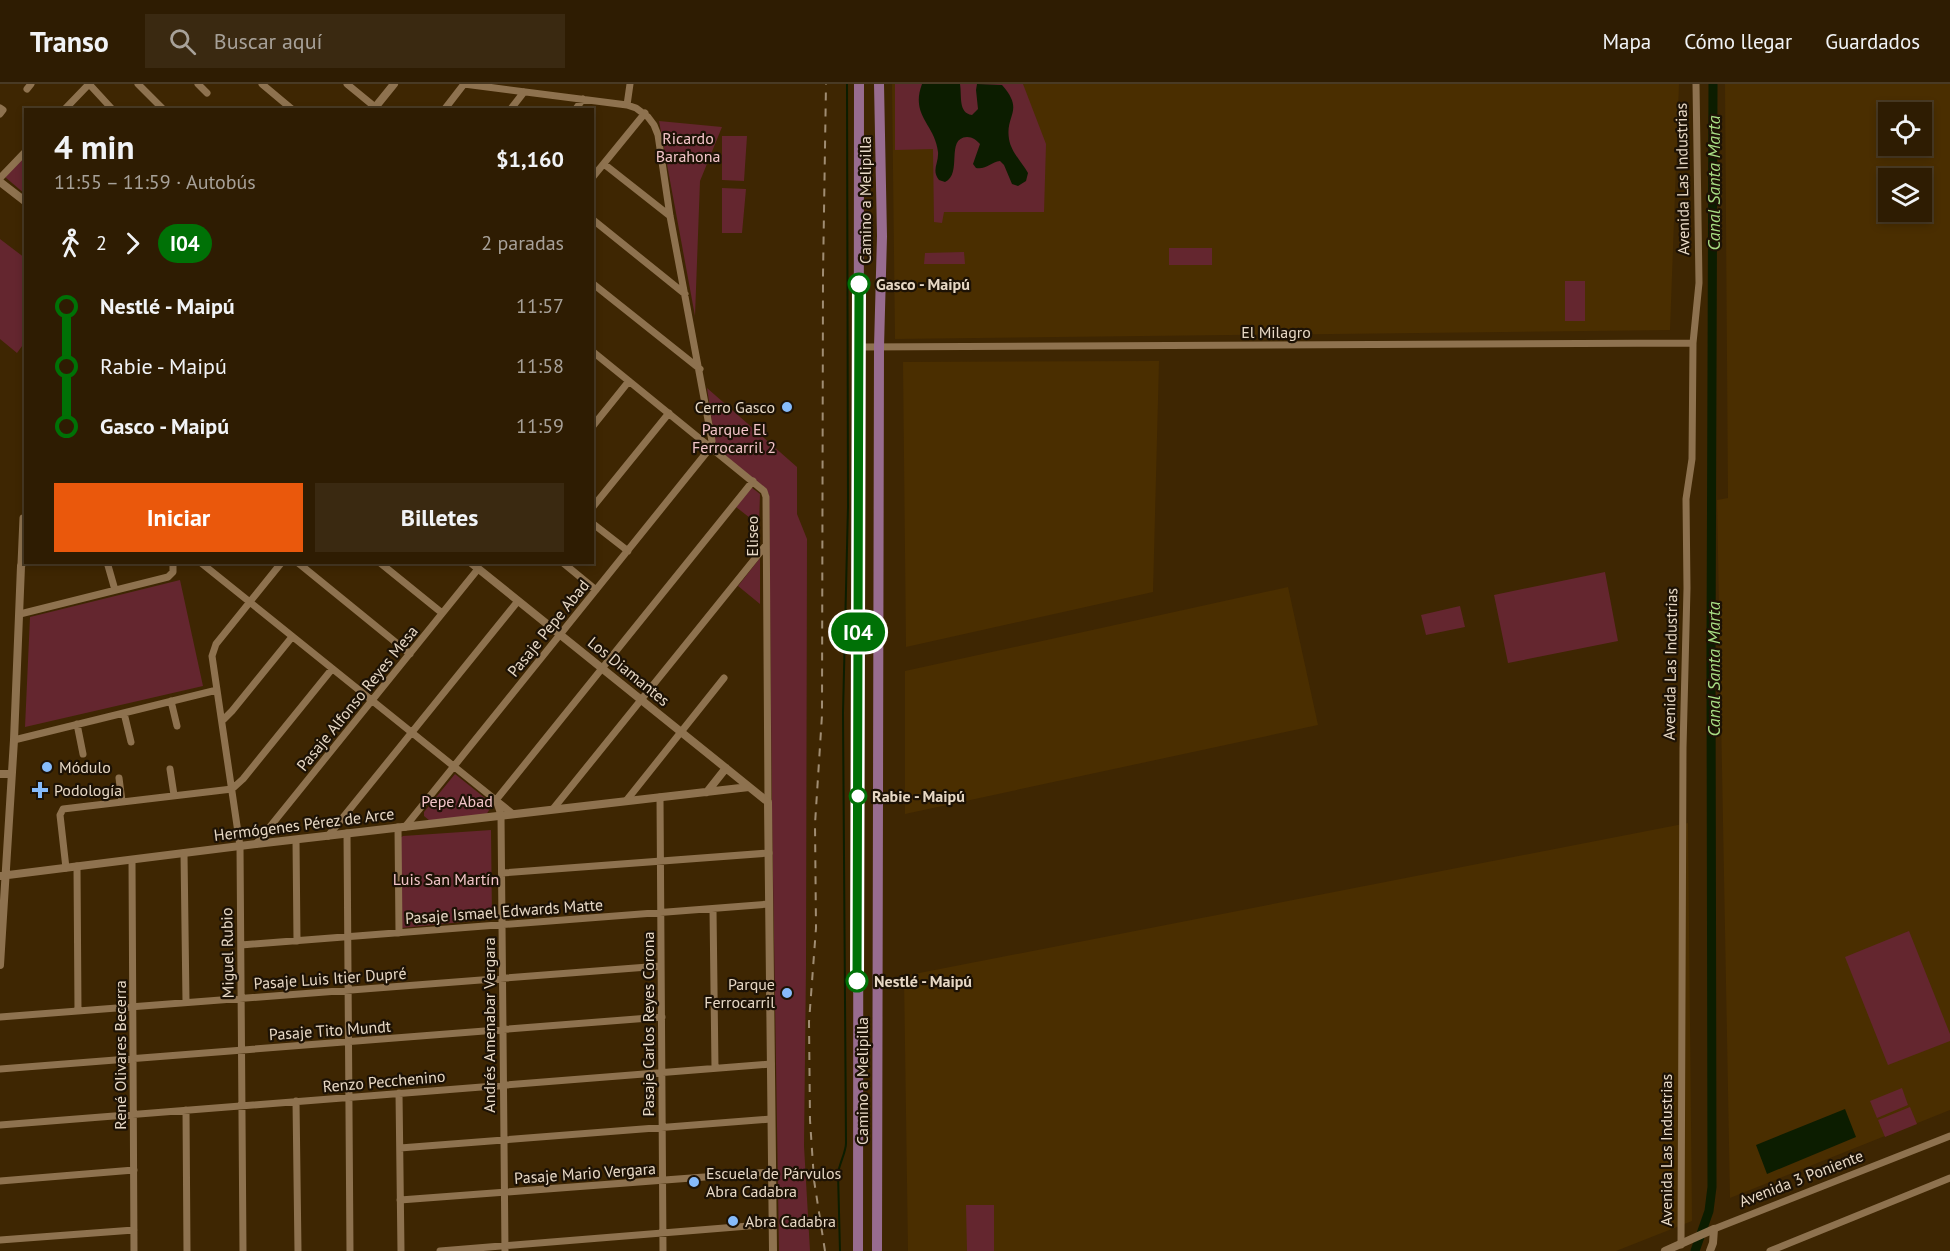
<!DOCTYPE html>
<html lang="es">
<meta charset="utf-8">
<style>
body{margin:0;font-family:"PT Sans",sans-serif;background:#3a2911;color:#f1f3f6;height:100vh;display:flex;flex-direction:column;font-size:22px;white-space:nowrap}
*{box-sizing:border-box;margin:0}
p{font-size:20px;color:#a7a199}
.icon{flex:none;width:33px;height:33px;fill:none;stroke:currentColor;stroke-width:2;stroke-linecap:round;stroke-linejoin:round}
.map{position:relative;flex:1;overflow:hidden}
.drawer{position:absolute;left:24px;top:24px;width:570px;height:456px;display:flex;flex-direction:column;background:#2e1c02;border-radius:0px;box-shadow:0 3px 9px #0003,0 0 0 2px #493a24}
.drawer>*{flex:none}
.badge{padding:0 12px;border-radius:20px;font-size:21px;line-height:39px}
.tools{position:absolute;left:1878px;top:18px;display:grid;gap:12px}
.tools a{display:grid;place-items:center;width:54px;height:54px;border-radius:0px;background:#2e1c02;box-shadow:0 3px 9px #0003,0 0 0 2px #493a24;font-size:30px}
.map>.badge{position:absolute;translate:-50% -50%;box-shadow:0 0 0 3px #fff}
.legs{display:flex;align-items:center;gap:9px;height:66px;padding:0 30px;font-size:20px}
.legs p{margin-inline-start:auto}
.head{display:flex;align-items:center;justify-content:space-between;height:102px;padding:0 30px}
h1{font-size:33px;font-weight:700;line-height:45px}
.action{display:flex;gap:12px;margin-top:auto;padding:12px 30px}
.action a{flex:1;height:69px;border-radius:0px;background:#ea580c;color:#fff;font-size:24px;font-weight:700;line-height:69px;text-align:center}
.action a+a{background:#3a2911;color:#f1f3f6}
ul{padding:0 30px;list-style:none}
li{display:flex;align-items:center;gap:21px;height:60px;font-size:22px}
li i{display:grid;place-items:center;width:9px;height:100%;margin:0 8px;background:currentColor}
li i::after{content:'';width:15px;height:15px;margin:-8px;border:4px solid;border-radius:50%;background:#2e1c02}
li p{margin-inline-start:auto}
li:first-child i{background:linear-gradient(#0000 50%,currentColor 0)}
li:last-child i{background:linear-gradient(currentColor 50%,#0000 0)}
header{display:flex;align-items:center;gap:36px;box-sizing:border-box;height:84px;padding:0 30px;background:#2e1c02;border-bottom:2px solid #493a24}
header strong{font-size:28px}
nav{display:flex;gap:33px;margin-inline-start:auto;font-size:21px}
.search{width:420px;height:54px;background:#3a2911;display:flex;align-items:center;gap:15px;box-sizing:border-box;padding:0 21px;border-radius:0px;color:#a7a199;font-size:22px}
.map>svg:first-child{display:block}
.built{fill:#4a2e00;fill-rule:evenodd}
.green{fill:#64262f}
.water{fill:#0c1d00}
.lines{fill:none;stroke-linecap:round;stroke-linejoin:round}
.stream{stroke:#0c1d00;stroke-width:2}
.canal{stroke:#0c1d00;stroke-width:9}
.minor{stroke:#8e724f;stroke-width:7}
.tertiary{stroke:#8e724f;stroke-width:8}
.primary{stroke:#986c8f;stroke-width:10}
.rail{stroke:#a08d73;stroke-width:2;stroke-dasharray:8 8;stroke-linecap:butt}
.line-1-casing{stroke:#fff;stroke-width:14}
.line-1{stroke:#007106;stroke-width:9}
.stop-1-dot{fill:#fff;stroke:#007106;stroke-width:3}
.poi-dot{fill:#86bbfb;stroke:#1d1205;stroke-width:2}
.labels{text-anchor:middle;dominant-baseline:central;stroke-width:4.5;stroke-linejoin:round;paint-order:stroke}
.park-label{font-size:16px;fill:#f3c5c9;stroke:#1d1205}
.street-label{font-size:16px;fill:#e7d8c5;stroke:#1d1205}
.stop-label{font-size:16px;font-weight:bold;fill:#e7d8c5;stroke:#1d1205;text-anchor:start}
.poi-label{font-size:16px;fill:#e7d8c5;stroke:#1d1205;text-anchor:start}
.water-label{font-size:18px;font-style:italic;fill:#a8dd84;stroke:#1d1205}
</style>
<header>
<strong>Transo</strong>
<div class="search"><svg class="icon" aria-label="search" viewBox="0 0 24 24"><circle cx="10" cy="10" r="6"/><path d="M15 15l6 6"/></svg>Buscar aquí</div>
<nav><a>Mapa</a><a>Cómo llegar</a><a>Guardados</a></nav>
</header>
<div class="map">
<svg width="1950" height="1167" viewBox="0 0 1950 1167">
<rect width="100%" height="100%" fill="#3e2602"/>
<path class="built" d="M 892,0 L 1679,0 L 1670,246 L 895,255 Z
M 1725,0 L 1950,0 L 1950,1026 L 1730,1114 L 1717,416 L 1728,414 ZM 1888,28 L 1922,28 L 1922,62 L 1888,62 ZM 1888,94 L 1922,94 L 1922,128 L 1888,128 Z
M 1159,277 L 1153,508 L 906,563 L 903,278 Z
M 1288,503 L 1318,641 L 905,730 L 905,587 Z
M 1688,739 L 1692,1137 L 1616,1167 L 908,1167 L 904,892 Z"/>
<path class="green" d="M 895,0 L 1023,0 L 1046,60 L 1044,128 L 944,128 L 942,139 L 934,138 L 933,65 L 895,66 Z
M 659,37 L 722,43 L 700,97 L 695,232 Z
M 722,52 L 747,52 L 744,97 L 722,96 Z
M 24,72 L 25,74 L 25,110 L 5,93 Z
M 722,104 L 746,105 L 742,149 L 722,149 Z
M 0,155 L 25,174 L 25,258 L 17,269 L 0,255 Z
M 1169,164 L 1212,164 L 1212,181 L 1169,181 Z
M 964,168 L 965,180 L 924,180 L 925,169 Z
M 1565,197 L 1585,197 L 1585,237 L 1565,237 Z
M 707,304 L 797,383 L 797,430 L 807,455 L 806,883 L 804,1062 L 810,1167 L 779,1167 L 772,730 L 769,410 L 716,364 Z
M 751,403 L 760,410 L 759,441 L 736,423 Z
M 760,474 L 760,520 L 738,502 Z
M 1605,488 L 1618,557 L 1508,579 L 1494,511 Z
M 180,496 L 203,602 L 25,643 L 30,533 Z
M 1460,522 L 1465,543 L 1426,551 L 1421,531 Z
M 455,690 L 490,718 L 491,723 L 486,731 L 430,737 L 424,732 L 424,728 Z
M 491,746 L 492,835 L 402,844 L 400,754 L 403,752 Z
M 1909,847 L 1950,950 L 1950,957 L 1888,981 L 1845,873 Z
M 1902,1004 L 1908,1021 L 1877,1034 L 1870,1017 Z
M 1910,1023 L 1917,1040 L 1885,1053 L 1878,1036 Z
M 966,1121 L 994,1121 L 994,1167 L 967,1167 Z"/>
<path class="water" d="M 922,0 L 960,0 C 962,12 958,29 972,31 L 978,25 L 976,6 L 977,0 L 1002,1 C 1025,27 1005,30 1009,55 C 1011,68 1022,78 1028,89 L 1026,97 L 1018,102 L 1012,100 L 1004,81 L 1000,77 C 991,78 986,86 976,84 L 973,80 L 980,60 C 976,56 973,53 967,53 C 945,54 963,90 945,98 L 939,96 C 931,86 939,79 938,68 C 935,40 910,32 922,0 Z
M 1845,1025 L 1856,1053 L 1767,1090 L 1756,1061 Z"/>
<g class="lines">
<path class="stream" d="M 840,1167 L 838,1089 C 840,1078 846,1068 846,1059 L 843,629 L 848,423 L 847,0"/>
<path class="canal" d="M 1695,1167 L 1709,1127 L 1712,1103 L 1711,573 L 1713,0"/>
<path class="minor" d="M 89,0 L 113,26
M 138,0 L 164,26
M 198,0 L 207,9
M 262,0 L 293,26
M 347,0 L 375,23
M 464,0 L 627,21 L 636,24 L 648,33 L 654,41 L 658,51 L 670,132 L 712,357 L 711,363
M 27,5 L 31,0
M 627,21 L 630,0
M 0,24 L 3,26 L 0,30
M 64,26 L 89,0
M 444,26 L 464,0
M 510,26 L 524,8
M 575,26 L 583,15
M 604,80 L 670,132
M 0,94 L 26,67
M 592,94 L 645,29
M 592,135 L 685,210
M 592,199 L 700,285
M 859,263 L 1693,259
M 592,267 L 764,407 L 766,413 L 768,718
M 592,343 L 629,297
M 592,424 L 669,329
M 592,439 L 628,467
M 107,478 L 115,506
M 200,478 L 513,730
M 297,478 L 410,570
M 379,478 L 442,529
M 562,478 L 596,506
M 21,480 L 23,434
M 20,530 L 168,493 L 173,488 L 173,478
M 171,617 L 177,642
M 124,629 L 131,658
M 222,637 L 232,627 L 292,553
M 77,640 L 83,670
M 14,656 L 217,606
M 170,685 L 174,711
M 119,694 L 122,717
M 660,713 L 663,1167
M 626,717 L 724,594
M 553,725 L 766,461
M 398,743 L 399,849
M 405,743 L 711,363
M 347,749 L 350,1167
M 328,752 L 518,517
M 296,756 L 297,857
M 256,760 L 478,485
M 184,769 L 186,918
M 132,776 L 134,1167
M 77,782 L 78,927
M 66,784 L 60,731 L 63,725 L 232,705 L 243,695 L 332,585
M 502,789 L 769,769
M 713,825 L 715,984
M 241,861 L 769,820
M 0,933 L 661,882
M 0,985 L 662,933
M 399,1009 L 401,1167
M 296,1017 L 298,1167
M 186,1026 L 187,1167
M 0,1041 L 771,980
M 400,1064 L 771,1035
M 0,1097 L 134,1086
M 400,1116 L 772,1088
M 1714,1145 L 1950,1052
M 0,1156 L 134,1146
M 1681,1161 L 1683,664 L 1687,504 L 1686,415 L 1692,375 L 1693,259 L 1699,199 L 1696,0
M 243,1167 L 240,762 L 212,572 L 216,560 L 282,478
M 440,1167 L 772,1140
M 505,1167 L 501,731 L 496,716 L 753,397
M 1770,1167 L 1950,1094"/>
<path class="tertiary" d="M 373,26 L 394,0
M 0,98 L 26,118
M 470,478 L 768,718 L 773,1167
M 0,690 L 11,690
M 707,708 L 726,684
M 0,792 L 256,760 L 749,703
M 0,881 L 14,656 L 21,482 L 26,472
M 1665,1167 L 1714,1145 L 1713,1159 L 1710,1167"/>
<path class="primary" d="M 858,1167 L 859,0
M 877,1167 L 879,263 L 882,152 L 879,0"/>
<path class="rail" d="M 825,1167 L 814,1096 L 810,1036 L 809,938 L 816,844 L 815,740 L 822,631 L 823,191 L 826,0"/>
</g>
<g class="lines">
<defs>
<path id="line-1" d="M 857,897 L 859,200"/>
</defs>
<use href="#line-1" class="line-1-casing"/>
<use href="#line-1" class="line-1"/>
</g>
<g class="stop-1-dot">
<circle cx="859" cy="200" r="10"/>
<circle cx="858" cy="712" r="8"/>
<circle cx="857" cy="897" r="10"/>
</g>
<g class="poi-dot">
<circle cx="787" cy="323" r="6"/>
<circle cx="47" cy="683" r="6"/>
<path d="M37 697h6v6h6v6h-6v6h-6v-6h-6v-6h6z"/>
<circle cx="787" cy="909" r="6"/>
<circle cx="694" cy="1098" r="6"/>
<circle cx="733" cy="1137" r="6"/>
</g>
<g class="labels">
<g class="park-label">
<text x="688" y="54">Ricardo<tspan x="688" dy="18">Barahona</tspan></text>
<text x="734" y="345">Parque El<tspan x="734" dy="18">Ferrocarril 2</tspan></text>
<text x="457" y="717">Pepe Abad</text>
<text x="446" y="795">Luis San Martín</text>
</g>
<g class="street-label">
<text transform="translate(1682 95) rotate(-91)">Avenida Las Industrias</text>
<text transform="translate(865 116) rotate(-90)">Camino a Melipilla</text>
<text x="1276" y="248">El Milagro</text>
<text transform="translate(752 452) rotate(-90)">Eliseo</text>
<text transform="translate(548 544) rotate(-51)">Pasaje Pepe Abad</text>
<text transform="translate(1670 580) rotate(-89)">Avenida Las Industrias</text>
<text transform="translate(629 587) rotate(39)">Los Diamantes</text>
<text transform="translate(357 614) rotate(-51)">Pasaje Alfonso Reyes Mesa</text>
<text transform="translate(304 740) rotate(-7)">Hermógenes Pérez de Arce</text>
<text transform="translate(504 827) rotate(-4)">Pasaje Ismael Edwards Matte</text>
<text transform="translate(227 869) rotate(-91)">Miguel Rubio</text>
<text transform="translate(330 894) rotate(-4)">Pasaje Luis Itier Dupré</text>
<text transform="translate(648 940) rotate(-90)">Pasaje Carlos Reyes Corona</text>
<text transform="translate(489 941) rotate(-90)">Andrés Amenabar Vergara</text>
<text transform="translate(330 946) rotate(-4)">Pasaje Tito Mundt</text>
<text transform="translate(120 971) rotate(-90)">René Olivares Becerra</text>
<text transform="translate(384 997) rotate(-5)">Renzo Pecchenino</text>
<text transform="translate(862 997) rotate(-90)">Camino a Melipilla</text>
<text transform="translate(1666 1066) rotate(-90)">Avenida Las Industrias</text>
<text transform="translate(585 1089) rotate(-4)">Pasaje Mario Vergara</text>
<text transform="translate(1801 1094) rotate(-21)">Avenida 3 Poniente</text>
</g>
<g class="stop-label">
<text x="876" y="200">Gasco - Maipú</text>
<text x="872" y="712">Rabie - Maipú</text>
<text x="874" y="897">Nestlé - Maipú</text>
</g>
<g class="poi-label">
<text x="775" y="323" text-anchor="end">Cerro Gasco</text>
<text x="59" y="683">Módulo</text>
<text x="54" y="706">Podología</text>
<text x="775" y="900" text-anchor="end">Parque<tspan x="775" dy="18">Ferrocarril</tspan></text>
<text x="706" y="1089">Escuela de Párvulos<tspan x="706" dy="18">Abra Cadabra</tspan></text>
<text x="745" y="1137">Abra Cadabra</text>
</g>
<g class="water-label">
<text transform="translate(1713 99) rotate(-90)">Canal Santa Marta</text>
<text transform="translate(1713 585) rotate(-90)">Canal Santa Marta</text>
</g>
</g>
</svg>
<div class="tools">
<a><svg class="icon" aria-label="locate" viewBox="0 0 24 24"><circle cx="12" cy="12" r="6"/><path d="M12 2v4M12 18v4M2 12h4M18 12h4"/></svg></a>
<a><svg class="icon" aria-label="layers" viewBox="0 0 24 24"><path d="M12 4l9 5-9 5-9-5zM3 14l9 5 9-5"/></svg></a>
</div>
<b class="badge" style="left:858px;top:548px;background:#007106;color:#fff">I04</b>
<section class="drawer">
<div class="head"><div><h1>4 min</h1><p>11:55 – 11:59 · Autobús</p></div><b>$1,160</b></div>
<div class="legs"><svg class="icon" aria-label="walk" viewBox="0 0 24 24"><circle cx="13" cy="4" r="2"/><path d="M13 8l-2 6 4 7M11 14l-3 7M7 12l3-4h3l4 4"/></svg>2<svg class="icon" aria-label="forward" viewBox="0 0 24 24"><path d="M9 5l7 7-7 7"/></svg><b class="badge" style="background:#007106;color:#fff">I04</b><p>2 paradas</p></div>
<ul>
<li><i style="color:#007106"></i><b>Nestlé - Maipú</b><p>11:57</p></li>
<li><i style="color:#007106"></i><span>Rabie - Maipú</span><p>11:58</p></li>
<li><i style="color:#007106"></i><b>Gasco - Maipú</b><p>11:59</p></li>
</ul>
<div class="action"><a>Iniciar</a><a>Billetes</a></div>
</section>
</div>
